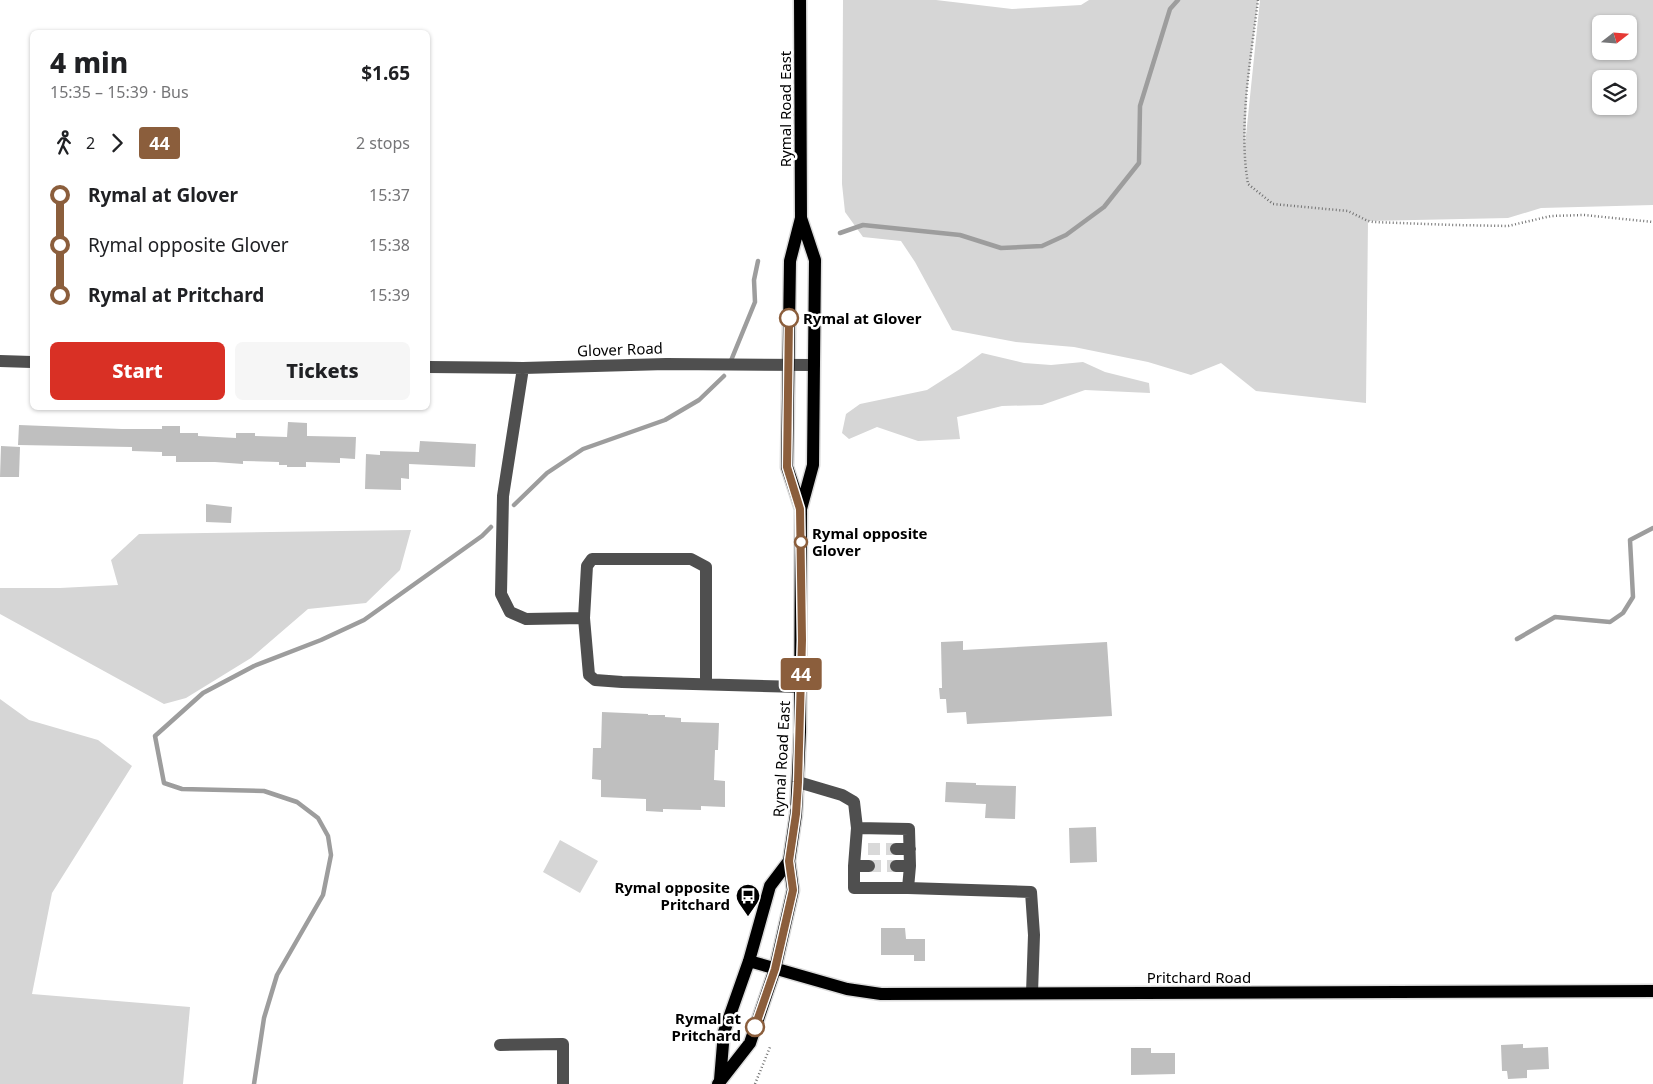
<!DOCTYPE html>
<meta charset="utf-8">
<style>
body{margin:0;font-family:"Noto Sans",sans-serif;background:#f6f6f6;color:#202124;height:100vh;display:flex;flex-direction:column;font-size:19px;white-space:nowrap}
*{box-sizing:border-box;margin:0}
p{font-size:16px;color:#757577}
.icon{flex:none;width:28px;height:28px;fill:none;stroke:currentColor;stroke-width:2;stroke-linecap:round;stroke-linejoin:round}
.map{position:relative;flex:1;overflow:hidden}
.drawer{position:absolute;left:30px;top:30px;width:400px;height:380px;display:flex;flex-direction:column;background:#fff;border-radius:8px;box-shadow:0 1px 4px #0004}
.drawer>*{flex:none}
.badge{padding:0 10px;border-radius:4px;font-size:18px;line-height:32px}
.needle{width:32px;rotate:73deg}
.buttons{position:absolute;left:1592px;top:15px;display:grid;gap:10px}
.buttons a{display:grid;place-items:center;width:45px;height:45px;border-radius:8px;background:#fff;box-shadow:0 1px 4px #0004;font-size:25px}
.map>.badge{position:absolute;translate:-50% -50%;box-shadow:0 0 0 2px #fff}
.legs{display:flex;align-items:center;gap:8px;height:55px;padding:0 20px;font-size:16px}
.legs p{margin-inline-start:auto}
.headline{display:flex;align-items:center;justify-content:space-between;height:85px;padding:0 20px}
h1{font-size:28px;font-weight:800;line-height:38px}
.action{display:flex;gap:10px;margin-top:auto;padding:10px 20px}
.action a{flex:1;height:58px;border-radius:8px;background:#d93025;color:#fff;font-size:20px;font-weight:800;line-height:58px;text-align:center}
.action a+a{background:#f6f6f6;color:#202124}
ul{padding:0 20px;list-style:none}
li{display:flex;align-items:center;gap:18px;height:50px;font-size:19px}
li i{display:grid;place-items:center;width:8px;height:100%;margin:0 6px;background:currentColor}
li i::after{content:'';width:12px;height:12px;margin:-6px;border:4px solid;border-radius:50%;background:#fff}
li p{margin-inline-start:auto}
li:first-child i{background:linear-gradient(#0000 50%,currentColor 0)}
li:last-child i{background:linear-gradient(currentColor 50%,#0000 0)}
.map>svg:first-child{display:block}
.green{fill:#d6d6d6;fill-rule:evenodd}
.lines{fill:none;stroke-linecap:round;stroke-linejoin:round}
.stream{stroke:#9d9d9d;stroke-width:4.5}
.building{fill:#bfbfbf}
.minor-tunnel{stroke:#d9d9d9;stroke-width:12;stroke-dasharray:12 6;stroke-linecap:butt}
.major-casing{stroke:#dbdbdb;stroke-width:15}
.path{stroke:#717171;stroke-width:2.5;stroke-dasharray:1 2.5;stroke-linecap:butt}
.minor{stroke:#4f4f4f;stroke-width:12}
.major{stroke:#000;stroke-width:12}
.line-1-casing{stroke:#fff;stroke-width:11}
.line-1{stroke:#8b5e3c;stroke-width:8}
.stop-1-dot{fill:#fff;stroke:#8b5e3c;stroke-width:2.5}
.labels{text-anchor:middle;dominant-baseline:central;stroke-width:5;stroke-linejoin:round;paint-order:stroke}
.street-label{font-size:15px;fill:#000;stroke:#fff}
.stop-label{font-size:15px;font-weight:bold;fill:#000;stroke:#fff;text-anchor:start}
.poi-label{font-size:15px;font-weight:bold;fill:#000;stroke:#fff;text-anchor:end}
</style>
<div class="map">
<svg width="1653" height="1084" viewBox="0 0 1653 1084">
<rect width="100%" height="100%" fill="#fff"/>
<path class="green" d="M 843,0 L 936,0 L 1012,9 L 1081,5 L 1089,0 L 1258,0 L 1247,93 L 1245,145 L 1260,0 L 1653,0 L 1653,205 L 1541,208 L 1508,218 L 1368,221 L 1366,403 L 1256,391 L 1221,363 L 1191,375 L 1148,362 L 1074,347 L 1016,342 L 952,330 L 915,262 L 901,241 L 863,237 L 845,212 L 842,184 ZM 1601,24 L 1629,24 L 1629,51 L 1601,51 ZM 1601,79 L 1629,79 L 1629,106 L 1601,106 Z
M 982,353 L 1024,363 L 1051,365 L 1083,362 L 1105,372 L 1149,383 L 1150,393 L 1085,390 L 1042,405 L 1002,406 L 957,417 L 960,439 L 918,441 L 877,427 L 849,439 L 842,433 L 846,414 L 860,404 L 927,390 L 960,369 Z
M 411,530 L 400,570 L 366,603 L 308,609 L 251,658 L 186,698 L 164,704 L 0,614 L 0,588 L 60,588 L 118,585 L 111,560 L 139,534 Z
M 0,699 L 29,720 L 98,740 L 132,766 L 52,893 L 32,994 L 190,1007 L 183,1084 L 0,1084 Z
M 560,840 L 598,861 L 580,893 L 543,872 Z"/>
<g class="lines">
<path class="stream" d="M 840,233 L 863,225 L 960,235 L 1001,248 L 1042,246 L 1066,235 L 1104,207 L 1139,163 L 1140,106 L 1170,9 L 1178,0
M 730,363 L 755,302 L 754,280 L 758,261
M 514,505 L 547,473 L 583,449 L 665,420 L 699,400 L 724,376
M 1517,639 L 1555,617 L 1610,622 L 1623,613 L 1633,597 L 1630,540 L 1653,528
M 254,1084 L 264,1018 L 277,975 L 323,895 L 331,855 L 328,836 L 318,818 L 297,802 L 264,791 L 182,789 L 164,783 L 155,736 L 203,693 L 254,666 L 321,640 L 364,620 L 482,536 L 491,527"/>
</g>
<path class="building" d="M 288,422 L 307,423 L 307,436 L 356,437 L 355,459 L 340,458 L 340,463 L 306,462 L 306,467 L 287,467 L 287,465 L 279,465 L 279,462 L 243,461 L 243,464 L 215,462 L 176,462 L 176,456 L 162,456 L 162,452 L 132,451 L 132,447 L 18,445 L 19,425 L 122,429 L 162,429 L 162,426 L 180,426 L 180,433 L 198,433 L 198,436 L 236,438 L 236,433 L 255,433 L 255,436 L 287,437 Z
M 420,441 L 476,444 L 475,467 L 409,464 L 409,479 L 401,478 L 401,490 L 365,489 L 366,454 L 380,455 L 380,451 L 419,452 Z
M 1,446 L 20,447 L 19,477 L 0,477 Z
M 206,504 L 232,507 L 231,523 L 206,522 Z
M 963,641 L 963,650 L 1107,642 L 1112,716 L 967,724 L 966,712 L 947,713 L 946,699 L 940,699 L 939,688 L 942,688 L 941,642 Z
M 602,712 L 648,714 L 648,715 L 665,715 L 665,717 L 681,718 L 681,722 L 719,723 L 718,750 L 715,750 L 714,780 L 725,781 L 725,807 L 701,806 L 701,810 L 663,809 L 663,812 L 646,811 L 646,799 L 601,797 L 601,780 L 592,779 L 593,748 L 601,748 Z
M 946,782 L 976,783 L 976,785 L 1016,786 L 1015,819 L 985,818 L 986,804 L 945,802 Z
M 1096,827 L 1097,862 L 1070,863 L 1069,828 Z
M 881,928 L 905,928 L 906,939 L 925,939 L 925,961 L 914,961 L 914,955 L 881,955 Z
M 1523,1044 L 1523,1048 L 1548,1047 L 1549,1069 L 1527,1070 L 1527,1078 L 1508,1079 L 1507,1071 L 1502,1071 L 1501,1045 Z
M 1131,1048 L 1151,1048 L 1151,1053 L 1175,1053 L 1175,1074 L 1131,1075 Z"/>
<g class="lines">
<path class="minor-tunnel" d="M 868,849 L 896,849
M 869,866 L 896,866"/>
<defs>
<path id="major" d="M 800,0 L 801,218 L 790,261 L 787,467 L 801,509
M 749,961 L 847,989 L 881,994 L 1653,991
M 720,1080 L 724,1032 L 749,961 L 770,886 L 789,861
M 718,1084 L 750,1043 L 775,969 L 793,890 L 789,861 L 796,814 L 800,732 L 801,509 L 813,465 L 815,260 L 801,218"/>
</defs>
<use href="#major" class="major-casing"/>
<path class="path" d="M 1258,0 C 1251,58 1238,126 1248,184 L 1273,204 L 1348,211 L 1368,221 L 1373,222 L 1454,225 L 1508,226 L 1551,216 L 1584,215 L 1653,222
M 755,1084 L 770,1047"/>
<path class="minor" d="M 0,361 L 32,362
M 428,367 L 523,368 L 666,364 L 814,365
M 523,368 L 503,496 L 501,594 L 510,612 L 526,619 L 584,618
M 706,684 L 706,567 L 691,559 L 592,559 L 587,566 L 584,618 L 589,675 L 595,680 L 622,682 L 801,687
M 798,782 L 842,795 L 854,802 L 857,828
M 896,849 L 910,849
M 854,866 L 869,866
M 896,866 L 910,866
M 908,888 L 910,866 L 909,829 L 857,828 L 854,866 L 854,888 L 908,888 L 1031,892 L 1034,935 L 1032,993
M 500,1045 L 563,1044 L 563,1084"/>
<use href="#major" class="major"/>
</g>
<g class="lines">
<defs>
<path id="line-1" d="M 755,1027 L 775,969 L 793,890 L 789,861 L 796,814 L 798,782 L 802,640 L 800,509 L 787,467 L 789,318"/>
</defs>
<use href="#line-1" class="line-1-casing"/>
<use href="#line-1" class="line-1"/>
</g>
<defs>
<symbol id="bus-pin" viewBox="-11 -11 22 30"><path d="M0 17L-7.5 6A9.5 9.5 0 1 1 7.5 6Z" fill="#000" stroke="#fff"/><path d="M-5-6H5V4H4V6H2V4H-2V6H-4V4H-5ZM-3.5-4V0h7V-4ZM-3.5 1.2v1.5H-2V1.2ZM2 1.2v1.5H3.5V1.2Z" fill="#fff"/></symbol>
</defs>
<g fill-rule="evenodd">
<use href="#bus-pin" x="734" y="882" width="28" height="38"/>
</g>
<g class="stop-1-dot">
<circle cx="789" cy="318" r="9"/>
<circle cx="801" cy="542" r="6"/>
<circle cx="755" cy="1027" r="9"/>
</g>
<g class="labels">
<g class="street-label">
<text transform="translate(785 109) rotate(-90)">Rymal Road East</text>
<text transform="translate(620 349) rotate(-2)">Glover Road</text>
<text transform="translate(781 759) rotate(-87)">Rymal Road East</text>
<text x="1199" y="977">Pritchard Road</text>
</g>
<g class="stop-label">
<text x="803" y="318">Rymal at Glover</text>
<text x="812" y="533">Rymal opposite<tspan x="812" dy="17">Glover</tspan></text>
<text x="741" y="1018" text-anchor="end">Rymal at<tspan x="741" dy="17">Pritchard</tspan></text>
</g>
<g class="poi-label">
<text x="730" y="887">Rymal opposite<tspan x="730" dy="17">Pritchard</tspan></text>
</g>
</g>
</svg>
<div class="buttons">
<a><svg class="needle" viewBox="-14 -14 28 28"><path d="M0-13l5 13h-10z" fill="#e53935"/><path d="M0 13l5-13h-10z" fill="#757577"/></svg></a>
<a><svg class="icon" aria-label="layers" viewBox="0 0 24 24"><path d="M12 4l9 5-9 5-9-5zM3 14l9 5 9-5"/></svg></a>
</div>
<b class="badge" style="left:801px;top:674px;background:#8b5e3c;color:#fff">44</b>
<section class="drawer">
<div class="headline"><div><h1>4 min</h1><p>15:35 – 15:39 · Bus</p></div><b>$1.65</b></div>
<div class="legs"><svg class="icon" aria-label="walk" viewBox="0 0 24 24"><circle cx="13" cy="4" r="2"/><path d="M13 8l-2 6 4 7M11 14l-3 7M7 12l3-4h3l4 4"/></svg>2<svg class="icon" aria-label="forward" viewBox="0 0 24 24"><path d="M9 5l7 7-7 7"/></svg><b class="badge" style="background:#8b5e3c;color:#fff">44</b><p>2 stops</p></div>
<ul>
<li><i style="color:#8b5e3c"></i><b>Rymal at Glover</b><p>15:37</p></li>
<li><i style="color:#8b5e3c"></i><span>Rymal opposite Glover</span><p>15:38</p></li>
<li><i style="color:#8b5e3c"></i><b>Rymal at Pritchard</b><p>15:39</p></li>
</ul>
<div class="action"><a>Start</a><a>Tickets</a></div>
</section>
</div>
